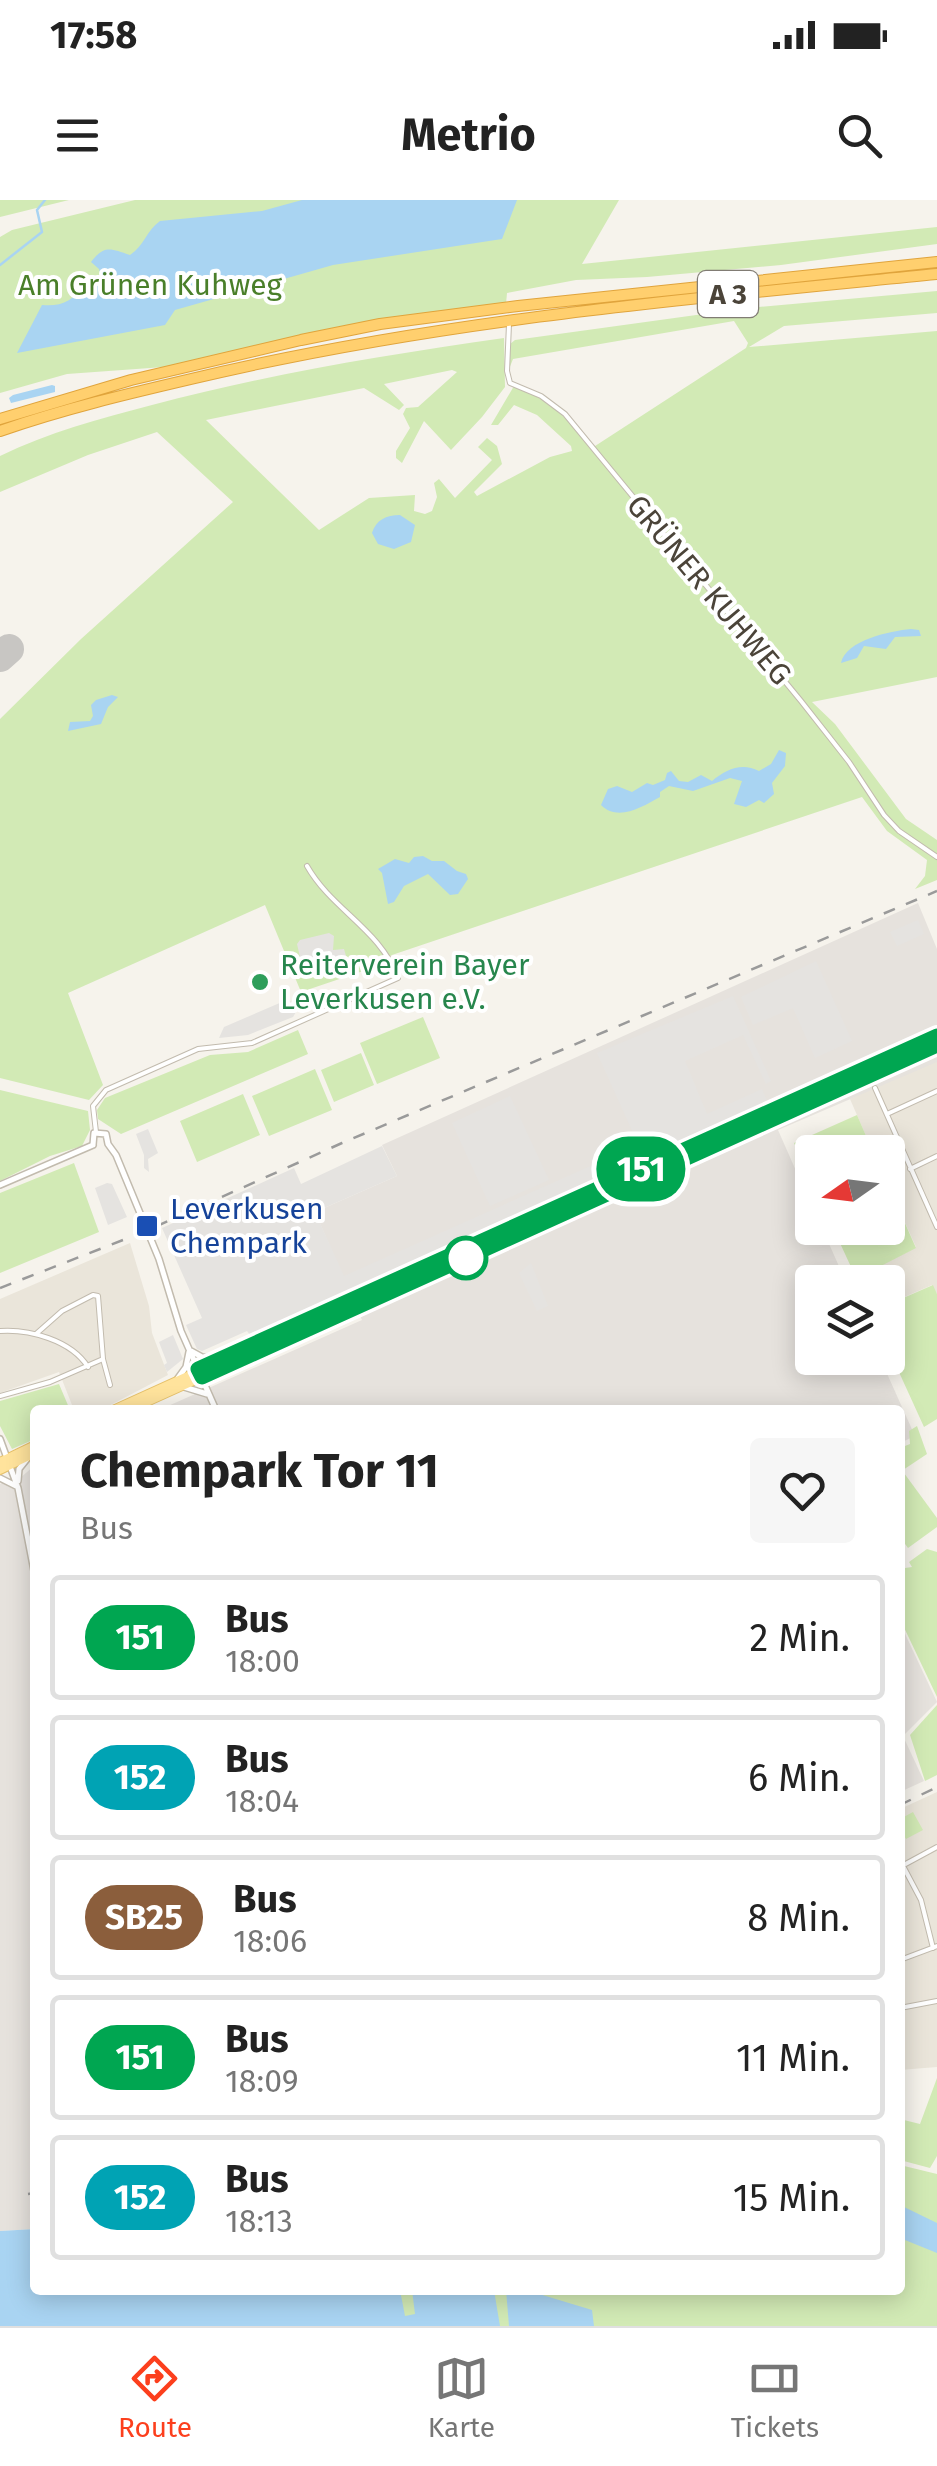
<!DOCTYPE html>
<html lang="de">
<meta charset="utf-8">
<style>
body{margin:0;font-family:"Fira Sans",sans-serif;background:#f6f6f6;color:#222;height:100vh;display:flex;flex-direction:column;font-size:38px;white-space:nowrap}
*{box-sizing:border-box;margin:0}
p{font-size:32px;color:#767676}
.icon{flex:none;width:55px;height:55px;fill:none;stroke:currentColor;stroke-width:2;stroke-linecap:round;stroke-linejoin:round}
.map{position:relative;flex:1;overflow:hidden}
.details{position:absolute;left:30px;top:1205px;width:875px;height:890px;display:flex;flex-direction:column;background:#fff;border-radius:10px;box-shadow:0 5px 25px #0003}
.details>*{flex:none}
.badge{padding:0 20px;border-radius:32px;font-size:35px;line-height:65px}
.needle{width:65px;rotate:256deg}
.tools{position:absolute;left:795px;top:935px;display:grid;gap:20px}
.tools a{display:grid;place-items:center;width:110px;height:110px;border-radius:10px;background:#fff;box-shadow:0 5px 25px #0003;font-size:50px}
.map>.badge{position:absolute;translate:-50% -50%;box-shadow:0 0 0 5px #fff}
.round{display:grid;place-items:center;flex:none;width:105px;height:105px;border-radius:10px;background:#f6f6f6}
.headline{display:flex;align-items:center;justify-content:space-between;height:170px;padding:0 50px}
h1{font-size:48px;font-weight:700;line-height:75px}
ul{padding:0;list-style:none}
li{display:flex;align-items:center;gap:30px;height:125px;margin:0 20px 15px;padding:0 30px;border:5px solid #e0e0e0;border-radius:10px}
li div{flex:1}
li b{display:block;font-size:38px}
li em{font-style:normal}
li .badge{min-width:110px;font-weight:700;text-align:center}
.status{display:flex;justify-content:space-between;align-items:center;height:70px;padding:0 50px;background:#fff;direction:ltr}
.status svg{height:28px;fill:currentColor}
header{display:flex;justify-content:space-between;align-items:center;height:130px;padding:0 50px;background:#fff;font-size:45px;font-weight:700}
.tab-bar{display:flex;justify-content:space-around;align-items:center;height:140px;border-top:2px solid #e0e0e0;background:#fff;font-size:28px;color:#767676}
.tab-bar a{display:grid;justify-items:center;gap:5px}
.tab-bar .current{color:#fc3f1d}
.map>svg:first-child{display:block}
.residential{fill:#eae5da}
.industrial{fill:#e6e2dd}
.green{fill:#d2eab5}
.parking{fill:#e5e3e0}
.water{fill:#a9d4f2}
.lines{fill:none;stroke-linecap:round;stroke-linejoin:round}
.stream{stroke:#a9d4f2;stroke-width:2.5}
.runway{stroke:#c8c6c3;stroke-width:30}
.minor-casing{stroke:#c2bbae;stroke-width:6}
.tertiary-casing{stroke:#c2bbae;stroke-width:8}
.primary-casing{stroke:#e6c16a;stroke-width:10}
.motorway-casing{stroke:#e0a43c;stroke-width:12}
.minor{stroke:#fff;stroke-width:4}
.tertiary{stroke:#fff;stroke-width:5}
.primary{stroke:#ffe39c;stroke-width:8}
.motorway{stroke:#ffcf6e;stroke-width:10}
.rail{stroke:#9a9a9a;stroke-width:2.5;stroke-dasharray:12 12;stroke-linecap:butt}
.line-casing{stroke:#fff;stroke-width:22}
.line{stroke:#00a651;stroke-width:15}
.leisure-dot{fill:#2e9e5b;stroke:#fff;stroke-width:4}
.transit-dot{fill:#1a4fb4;stroke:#fff;stroke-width:4}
.stop-dot{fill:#fff;stroke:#00a651;stroke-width:5}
.labels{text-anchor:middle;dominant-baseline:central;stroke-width:8;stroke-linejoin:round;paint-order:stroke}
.shield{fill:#fff;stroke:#817c74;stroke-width:2.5}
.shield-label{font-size:28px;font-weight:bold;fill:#4b4439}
.park-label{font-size:30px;fill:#4a7f2a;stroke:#fff}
.street-label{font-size:30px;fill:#4b4439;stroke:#fff}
.leisure-label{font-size:30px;fill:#27864d;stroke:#fff;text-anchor:start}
.transit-label{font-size:30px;fill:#164399;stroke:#fff;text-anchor:start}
</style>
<div class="status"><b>17:58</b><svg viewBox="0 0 49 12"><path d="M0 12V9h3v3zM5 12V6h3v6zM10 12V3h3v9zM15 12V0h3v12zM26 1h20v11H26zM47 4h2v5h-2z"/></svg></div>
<header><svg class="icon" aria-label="menu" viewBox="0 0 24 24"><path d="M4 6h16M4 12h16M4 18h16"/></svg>Metrio<svg class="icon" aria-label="search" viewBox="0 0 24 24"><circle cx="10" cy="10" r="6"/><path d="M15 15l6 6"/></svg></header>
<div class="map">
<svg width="937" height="2126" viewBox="0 0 937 2126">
<rect width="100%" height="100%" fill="#f6f3ec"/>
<path class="residential" d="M 937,859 L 937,1094 L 932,1085 L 893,1102 L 878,1067 L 916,1047 L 888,985 L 888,952 L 873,952 L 850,899 Z
M 130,1043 L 149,1106 L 152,1133 L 168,1175 L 101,1210 L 74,1210 L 59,1172 L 0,1193 L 0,1099 Z
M 937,1592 L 937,1867 L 900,1870 L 900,1609 Z"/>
<path class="industrial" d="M 918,703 L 937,749 L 937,862 L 778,930 L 812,1007 L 812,1028 L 822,1028 L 846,1082 L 812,1082 L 812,1158 L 880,1158 L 915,1236 L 900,1243 L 900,1210 L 159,1210 L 362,1120 L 315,1012 L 397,976 L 382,945 Z
M 35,1265 L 35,2029 L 0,2031 L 0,1284 L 5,1281 L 11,1286 Z
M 900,1423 L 937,1502 L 903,1536 L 924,1581 L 900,1592 Z"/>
<path class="green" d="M 0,0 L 69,0 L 0,17 Z
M 135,0 L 619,0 L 582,64 L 937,27 L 937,44 L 781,65 L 647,77 L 576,80 L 507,93 L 506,104 L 336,128 L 164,167 L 67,174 L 0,193 L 0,37 L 12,30 Z
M 937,91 L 937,113 L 784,126 L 749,147 L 937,131 L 937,477 L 812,502 L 835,524 L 906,619 L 937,640 L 937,680 L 915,689 L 925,676 L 927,660 L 887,631 L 862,597 L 392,755 L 375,767 L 301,792 L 265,705 L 68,793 L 103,885 L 89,900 L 0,878 L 0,519 L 81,439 L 233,302 L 157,232 L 88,255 L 0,292 L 0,256 C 49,232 99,219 152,205 C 268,174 385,155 504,138 L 505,187 L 482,217 L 451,250 L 424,221 L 402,263 L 396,258 L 396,251 L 410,228 L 403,214 L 406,208 L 418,207 L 457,172 L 452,170 L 384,184 L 404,205 L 399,210 L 364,188 L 206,220 L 319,330 L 369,298 L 415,295 L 414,311 L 425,314 L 432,311 L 437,297 L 434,283 L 439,279 L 455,298 L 492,260 L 478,247 L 487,238 L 497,246 L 502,264 L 474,292 L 477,296 L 550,257 L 572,251 L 571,246 L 537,215 L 514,205 L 498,225 L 491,225 L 514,186 C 549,199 569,220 592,248 L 746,148 L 748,143 L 734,121 L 513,159 L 509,169 L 510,144 L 515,140 L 747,108 Z
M 423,817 L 440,858 L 377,884 L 360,843 Z
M 298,830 L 308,854 L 121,934 L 98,919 L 97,910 L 105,898 L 210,855 L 248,852 Z
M 361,853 L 374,885 L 334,902 L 321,870 Z
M 315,869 L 332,910 L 269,936 L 252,896 Z
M 0,890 L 88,911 L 90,930 L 82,946 L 50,956 L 0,981 Z
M 243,894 L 260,935 L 197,962 L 180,921 Z
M 857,915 L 873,952 L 812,952 L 812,983 L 794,943 Z
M 74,963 L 99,1032 L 0,1073 L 0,993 Z
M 888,985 L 916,1048 L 879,1067 L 885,1082 L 858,1082 L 833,1028 L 888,1028 Z
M 933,1085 L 937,1094 L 937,1219 L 924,1227 L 888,1148 L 888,1089 L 894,1102 Z
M 59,1184 L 70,1210 L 35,1210 L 35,1239 L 12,1249 L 0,1226 L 0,1201 Z
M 917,1226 L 927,1254 L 900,1272 L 900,1248 L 910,1244 L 909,1231 Z
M 904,1273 L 937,1318 L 937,1327 L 908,1348 L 900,1337 L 900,1276 Z
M 927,1349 L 937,1352 L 937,1497 L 900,1419 L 900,1354 L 905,1368 L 912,1367 L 909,1362 Z
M 937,1505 L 937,1575 L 925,1581 L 910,1535 Z
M 913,1612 L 923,1630 L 906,1639 L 900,1629 L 900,1619 Z
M 937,1878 L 937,1956 L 930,1968 L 900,1960 L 900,1919 L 920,1924 Z
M 900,1965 L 937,1974 L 937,2126 L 235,2126 L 242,2090 L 900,2090 Z"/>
<path class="parking" d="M 918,720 L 924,734 L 897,746 L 890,732 Z
M 329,733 L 334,736 L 333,750 L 344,749 L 348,763 L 307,772 L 303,770 L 297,744 L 300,740 Z
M 816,761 L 852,841 L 815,858 L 793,808 L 753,825 L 741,797 Z
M 733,796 L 771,881 L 766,884 L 743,835 L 685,861 L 707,914 L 762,889 L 767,901 L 644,957 L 597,853 Z
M 289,799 L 296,812 L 293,817 L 248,835 L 219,838 L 224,827 Z
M 510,896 L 549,980 L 490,1006 L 452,923 Z
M 148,929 L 158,953 L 148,959 L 149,972 L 144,968 L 144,955 L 136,934 Z
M 382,946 L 397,976 L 315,1012 L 344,1076 L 622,952 L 628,964 L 250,1135 L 247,1131 L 202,1151 L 197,1149 L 186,1125 L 202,1118 L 162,1028 L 294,968 L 301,984 Z
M 107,983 L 112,984 L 127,1017 L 108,1025 L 95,988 Z
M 531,1063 L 548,1106 L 537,1111 L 519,1073 Z
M 173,1135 L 183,1159 L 167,1172 L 164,1165 L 167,1163 L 159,1142 Z"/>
<path class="water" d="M 302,0 L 517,0 L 502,39 L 333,65 L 175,110 L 165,125 L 17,153 L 42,105 C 60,107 75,101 83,84 L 102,79 L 99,69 L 91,62 C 104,45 110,48 130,55 C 144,46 146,31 160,21 L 262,11 Z
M 52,185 L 55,186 L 55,192 L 11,203 L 9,198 L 13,195 Z
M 400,315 L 415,325 L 411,342 L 394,349 L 378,344 L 372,333 C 376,320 386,315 400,315 Z
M 911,429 L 919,430 L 921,436 L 895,437 L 886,449 L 864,446 L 857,458 L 841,463 C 846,440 890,431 911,429 Z
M 112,495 L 118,497 L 108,507 L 101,524 L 68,531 L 70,522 L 90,521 L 93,516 L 91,505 L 96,500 Z
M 779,550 L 786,553 L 785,566 L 772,583 L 774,594 L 764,603 L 759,600 L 746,607 L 734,604 L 742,581 L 730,578 L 693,591 L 669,586 L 660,592 L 660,597 C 642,607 618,622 601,605 L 608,589 L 617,586 L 632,592 L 647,583 L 653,585 L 665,580 L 667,573 L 671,571 L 679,581 L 688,582 L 701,575 L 712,581 C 726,570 741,562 759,571 L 771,564 Z
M 423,656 L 432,661 L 444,661 L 457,671 L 466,674 L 468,679 L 458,694 L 450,695 L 428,674 L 404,686 L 394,702 L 388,704 L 382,673 L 378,669 L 395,659 L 409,663 L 414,657 Z
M 900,2005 L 937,2023 L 937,2053 L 900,2038 Z
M 35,2029 L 35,2090 L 297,2090 L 318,2094 L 319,2090 L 400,2090 L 405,2116 L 415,2114 L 412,2090 L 494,2090 L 500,2126 L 0,2126 L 0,2031 Z
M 506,2090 L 526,2090 L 592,2110 L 594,2126 L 509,2126 Z"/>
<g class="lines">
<path class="stream" d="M 0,65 L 42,32 L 37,10 L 45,0"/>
<path class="runway" d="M 0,457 L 9,449"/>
<defs>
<path id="minor" d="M 509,124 L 507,171 L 510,183 L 541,196 L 565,214 L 801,501 L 849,562 L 884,615 L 899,631 L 937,657
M 875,888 L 937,1027
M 887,914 L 937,891
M 96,932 L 93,906 L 106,890 L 198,849 L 252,843 L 398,778 C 380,729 332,710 307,666
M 910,969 L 937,956
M 0,1131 C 29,1129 71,1140 88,1167
M 36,1134 L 62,1111 L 93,1095 L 98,1096 L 103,1159 L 110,1185
M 0,1196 L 50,1182 L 103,1159
M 903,1666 L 921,1700 L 933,1748
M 900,1667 L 937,1647
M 900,1760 L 937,1746
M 900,1808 L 937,1801"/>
<path id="tertiary" d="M 93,945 L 94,933 L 106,934 L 108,944 L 116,955 L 159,1059 L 181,1131 L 216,1210
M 0,985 L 93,945
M 191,1151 L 202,1157 L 218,1160
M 178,1178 L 186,1167 L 189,1152
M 184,1187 L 207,1194
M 0,1239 L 18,1288 L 35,1376
M 0,1278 L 16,1286
M 18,1281 L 19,1269 L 27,1259"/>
<path id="primary" d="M 113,1210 L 937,836
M 129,1210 L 937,845
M 0,1262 L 35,1245
M 0,1270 L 35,1253"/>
<path id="motorway" d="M 0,219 L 131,180 L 301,140 L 380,124 L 518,106 L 937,62
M 0,231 C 63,209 127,194 191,179 C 437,120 686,99 937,74"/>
</defs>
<use href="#minor" class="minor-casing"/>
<use href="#tertiary" class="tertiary-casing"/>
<use href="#primary" class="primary-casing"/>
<use href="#motorway" class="motorway-casing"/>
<use href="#minor" class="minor"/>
<use href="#tertiary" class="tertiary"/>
<use href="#primary" class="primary"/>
<use href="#motorway" class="motorway"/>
<path class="rail" d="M 0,1088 L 146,1031 L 342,943 L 937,691
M 900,1605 L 937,1587
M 28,1994 L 35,1993"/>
</g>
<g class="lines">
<defs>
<path id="line" d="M 937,836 L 198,1169 L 202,1177 L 937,845"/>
</defs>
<use href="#line" class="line-casing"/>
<use href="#line" class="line"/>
</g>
<circle class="leisure-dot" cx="260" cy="782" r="10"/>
<rect class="transit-dot" x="135" y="1014" width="24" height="24" rx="5"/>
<circle class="stop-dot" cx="466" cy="1058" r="20"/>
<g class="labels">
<rect class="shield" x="698" y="71" width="60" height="46" rx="8"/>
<g class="shield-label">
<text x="728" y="94">A 3</text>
</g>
<g class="park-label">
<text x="150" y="85">Am Grünen Kuhweg</text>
</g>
<g class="street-label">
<text transform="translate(709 390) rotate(50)">GRÜNER KUHWEG</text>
</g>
<g class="leisure-label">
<text x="280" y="765">Reiterverein Bayer<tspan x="280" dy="34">Leverkusen e.V.</tspan></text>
</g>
<g class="transit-label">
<text x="170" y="1009">Leverkusen<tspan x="170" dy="34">Chempark</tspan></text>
</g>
</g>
</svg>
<div class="tools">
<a><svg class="needle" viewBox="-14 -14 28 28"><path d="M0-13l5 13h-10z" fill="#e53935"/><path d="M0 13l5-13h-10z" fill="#767676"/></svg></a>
<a><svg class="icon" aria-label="layers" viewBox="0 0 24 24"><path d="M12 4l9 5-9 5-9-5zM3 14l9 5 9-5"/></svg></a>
</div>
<b class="badge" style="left:641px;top:969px;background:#00a651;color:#fff">151</b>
<section class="details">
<div class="headline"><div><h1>Chempark Tor 11</h1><p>Bus</p></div><a class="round"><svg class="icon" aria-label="heart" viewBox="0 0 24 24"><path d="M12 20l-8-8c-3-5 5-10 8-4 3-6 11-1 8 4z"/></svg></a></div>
<ul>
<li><span class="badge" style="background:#00a651;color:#fff">151</span><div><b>Bus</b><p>18:00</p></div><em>2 Min.</em></li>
<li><span class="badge" style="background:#00a3b4;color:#fff">152</span><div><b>Bus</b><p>18:04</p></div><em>6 Min.</em></li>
<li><span class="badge" style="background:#8b5e3c;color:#fff">SB25</span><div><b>Bus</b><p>18:06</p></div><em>8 Min.</em></li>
<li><span class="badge" style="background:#00a651;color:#fff">151</span><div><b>Bus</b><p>18:09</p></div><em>11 Min.</em></li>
<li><span class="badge" style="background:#00a3b4;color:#fff">152</span><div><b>Bus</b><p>18:13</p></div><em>15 Min.</em></li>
</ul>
</section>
</div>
<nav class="tab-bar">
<a class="current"><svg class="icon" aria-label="directions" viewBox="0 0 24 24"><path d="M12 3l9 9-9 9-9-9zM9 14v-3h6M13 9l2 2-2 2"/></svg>Route</a>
<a><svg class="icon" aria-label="map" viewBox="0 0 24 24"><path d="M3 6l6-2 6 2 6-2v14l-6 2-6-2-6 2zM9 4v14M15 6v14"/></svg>Karte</a>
<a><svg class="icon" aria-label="tickets" viewBox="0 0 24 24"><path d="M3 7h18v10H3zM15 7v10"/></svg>Tickets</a>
</nav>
